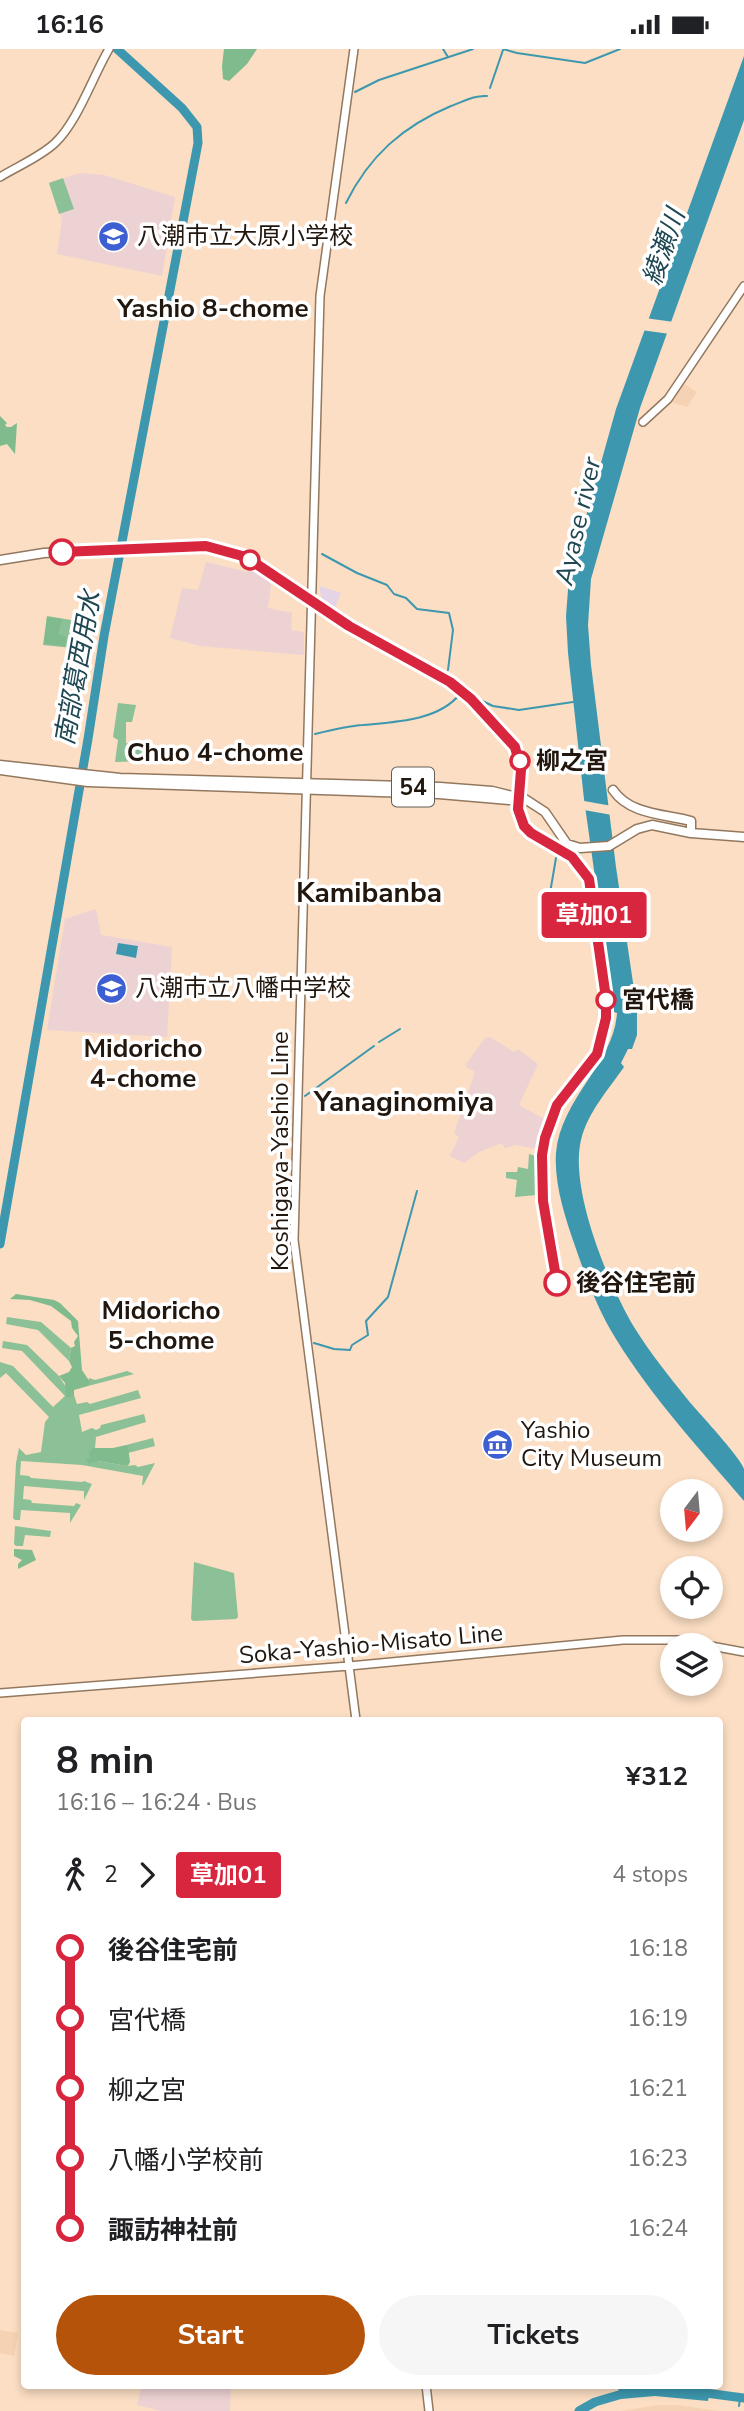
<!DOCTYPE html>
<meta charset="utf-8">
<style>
body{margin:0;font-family:"Nunito Sans","Noto Sans JP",sans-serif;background:#f6f6f6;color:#202124;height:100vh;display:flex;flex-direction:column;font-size:26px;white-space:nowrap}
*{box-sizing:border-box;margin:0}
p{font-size:23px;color:#757577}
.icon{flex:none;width:38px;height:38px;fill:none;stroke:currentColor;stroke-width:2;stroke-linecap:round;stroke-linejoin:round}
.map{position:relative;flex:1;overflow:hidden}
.sheet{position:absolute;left:21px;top:1668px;width:702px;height:672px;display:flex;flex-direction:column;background:#fff;border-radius:7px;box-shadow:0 4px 10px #0003}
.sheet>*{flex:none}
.badge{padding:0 14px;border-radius:5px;font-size:24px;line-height:46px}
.needle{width:46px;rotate:196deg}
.buttons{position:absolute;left:660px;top:1430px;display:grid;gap:14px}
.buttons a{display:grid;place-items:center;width:63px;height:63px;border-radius:50%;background:#fff;box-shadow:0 4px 10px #0003;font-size:35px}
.map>.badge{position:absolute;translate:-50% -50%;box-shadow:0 0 0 4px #fff}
.legs{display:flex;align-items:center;gap:10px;height:77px;padding:0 35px;font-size:23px}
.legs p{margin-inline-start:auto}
.summary{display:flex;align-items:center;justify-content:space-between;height:119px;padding:0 35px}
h1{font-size:38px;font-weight:700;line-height:52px}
.action{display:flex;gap:14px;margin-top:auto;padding:14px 35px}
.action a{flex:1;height:80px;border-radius:42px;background:#b45309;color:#fff;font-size:28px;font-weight:700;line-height:80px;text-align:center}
.action a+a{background:#f6f6f6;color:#202124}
ul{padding:0 35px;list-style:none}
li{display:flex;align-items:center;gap:24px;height:70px;font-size:26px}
li i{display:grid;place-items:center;width:10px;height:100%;margin:0 9px;background:currentColor}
li i::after{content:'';width:18px;height:18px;margin:-9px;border:5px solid;border-radius:50%;background:#fff}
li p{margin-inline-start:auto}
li:first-child i{background:linear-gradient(#0000 50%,currentColor 0)}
li:last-child i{background:linear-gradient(currentColor 50%,#0000 0)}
.status{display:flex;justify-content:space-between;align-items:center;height:49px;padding:0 35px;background:#fff;direction:ltr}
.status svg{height:19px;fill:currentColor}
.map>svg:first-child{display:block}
.commercial{fill:#e4d4e6}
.built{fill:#f5d2b3}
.education{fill:#edd2d3}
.green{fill:#8cc096}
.forest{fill:#7fbb8d}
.water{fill:#3d98af}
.pier{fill:#fbdec3}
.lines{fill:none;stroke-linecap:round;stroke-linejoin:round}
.stream{stroke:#3d98af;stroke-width:2}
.river{stroke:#3d98af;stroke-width:9}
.secondary-casing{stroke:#92785f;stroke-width:10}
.primary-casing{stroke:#92785f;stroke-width:11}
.secondary{stroke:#fff;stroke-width:7}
.primary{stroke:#fff;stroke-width:8}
.line-1-casing{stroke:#fff;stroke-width:16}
.line-1{stroke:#d7263d;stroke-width:10}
.stop-1-dot{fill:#fff;stroke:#d7263d;stroke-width:3.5}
.labels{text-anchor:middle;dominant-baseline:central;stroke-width:7;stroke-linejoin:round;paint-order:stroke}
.shield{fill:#fff;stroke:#645d56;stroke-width:2}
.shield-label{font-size:23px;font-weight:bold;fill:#22170e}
.poi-label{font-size:24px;fill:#22170e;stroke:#fff;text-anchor:start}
.stop-label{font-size:24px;font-weight:bold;fill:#22170e;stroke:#fff;text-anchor:start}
.street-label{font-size:24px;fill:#22170e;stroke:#fff}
.water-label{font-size:26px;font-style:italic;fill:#1e4752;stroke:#fff}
.neighbourhood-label{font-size:26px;font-weight:bold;fill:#22170e;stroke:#fff}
.quarter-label{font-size:28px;font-weight:bold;fill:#22170e;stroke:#fff}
</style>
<div class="status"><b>16:16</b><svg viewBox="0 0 49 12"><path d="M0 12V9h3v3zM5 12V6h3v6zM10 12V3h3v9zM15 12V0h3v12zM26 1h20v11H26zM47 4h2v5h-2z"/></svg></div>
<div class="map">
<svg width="744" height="2362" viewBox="0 0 744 2362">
<rect width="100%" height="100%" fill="#fbdec3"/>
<path class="commercial" d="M 319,537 L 341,544 L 333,563 L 323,555 Z"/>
<path class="built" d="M 684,335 L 697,343 L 687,358 L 671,353 Z
M 0,2281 L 18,2284 L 14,2307 L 0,2304 Z
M 658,2356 L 678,2356 L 718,2362 L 621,2362 Z"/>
<path class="education" d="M 80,124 L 104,126 L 175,148 L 162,227 L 57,205 L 62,170 L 49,134 Z
M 206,513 L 248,523 L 251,516 L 272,530 L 268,559 L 292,564 L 291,581 L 304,583 L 304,606 L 200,597 L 170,589 L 182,539 L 198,541 Z
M 96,860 L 101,886 L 172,898 L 167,988 L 47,981 L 65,870 Z
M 490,988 L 514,1003 L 518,1000 L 538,1015 L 519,1056 L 546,1071 L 538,1100 L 516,1096 L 505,1099 L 502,1094 L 479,1103 L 464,1114 L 450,1107 L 459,1088 L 454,1084 L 475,1023 L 466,1018 L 466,1015 L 485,989 Z
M 142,2336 L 231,2336 L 230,2362 L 161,2362 L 137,2356 Z"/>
<path class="green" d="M 63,129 L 74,160 L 59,165 L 49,134 Z
M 47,567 L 95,575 L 92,601 L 43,596 Z
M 118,654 L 136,656 L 132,673 L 126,673 L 126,694 L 146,697 L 145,712 L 115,713 L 118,691 L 113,688 Z
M 529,1105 L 539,1108 L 537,1146 L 515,1148 L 517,1131 L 506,1129 L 506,1123 L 517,1123 L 518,1118 L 528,1120 Z
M 7,1268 L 41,1273 L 71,1299 L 69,1312 L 38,1281 L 6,1275 Z
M 3,1292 L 27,1296 L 59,1327 L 71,1346 L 74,1346 L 77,1355 L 87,1353 L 90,1355 L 138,1341 L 141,1349 L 79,1366 L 82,1383 L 92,1379 L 96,1381 L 100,1379 L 101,1376 L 144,1365 L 146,1373 L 96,1388 L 95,1399 L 93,1399 L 97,1412 L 128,1417 L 135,1416 L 138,1418 L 155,1414 L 144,1435 L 142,1437 L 143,1427 L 82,1416 L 21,1412 L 20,1426 L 29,1427 L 31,1429 L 82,1433 L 84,1432 L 92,1435 L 84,1451 L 84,1442 L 24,1437 L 23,1450 L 31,1451 L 32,1454 L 74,1457 L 76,1454 L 81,1456 L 70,1474 L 70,1464 L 21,1461 L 20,1471 L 15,1471 L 13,1469 L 16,1414 L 19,1399 L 26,1406 L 41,1403 L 45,1373 L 49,1368 L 6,1324 L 0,1329 L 0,1313 L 13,1317 L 53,1358 L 65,1347 L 22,1302 L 2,1299 Z
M 127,1322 L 134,1325 L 88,1337 L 89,1329 L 95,1331 Z
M 153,1389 L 155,1397 L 128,1404 L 128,1398 L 126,1396 Z
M 15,1477 L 51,1482 L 50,1488 L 25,1486 L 23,1497 L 16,1497 L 14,1495 Z
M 194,1513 L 234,1524 L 238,1568 L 236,1570 L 193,1572 L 191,1570 Z"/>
<path class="forest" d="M 224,0 L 257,0 L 247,15 L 229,32 L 223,30 L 222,17 Z
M 0,367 L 7,374 L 5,376 L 7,378 L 11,378 L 17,374 L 15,405 L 7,395 L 0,397 Z
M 47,568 L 62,570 L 58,585 L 66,588 L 65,597 L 44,595 Z
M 16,1245 L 54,1251 L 60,1254 L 78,1272 L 82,1321 L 90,1333 L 88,1337 L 74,1341 L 74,1346 L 68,1349 L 66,1347 L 65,1334 L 59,1327 L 69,1323 L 72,1318 L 69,1312 L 71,1299 L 75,1297 L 74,1293 L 78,1287 L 72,1279 L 71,1272 L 51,1257 L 30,1251 L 10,1250 Z
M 126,1396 L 128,1397 L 130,1413 L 128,1417 L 97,1412 L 89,1415 L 86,1411 L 90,1409 L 89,1403 L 93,1399 L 113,1399 Z
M 14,1500 L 32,1501 L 36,1511 L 18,1520 L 18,1515 L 22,1511 L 14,1507 Z"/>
<path class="water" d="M 744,7 L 744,71 L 640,359 L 591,530 L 588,576 L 591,616 L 616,818 L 637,961 L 637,986 L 632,1000 L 628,1000 L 621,1014 L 624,1018 C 608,1041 588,1063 581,1091 C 569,1141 609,1236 634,1278 C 650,1304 669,1327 688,1351 C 698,1363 742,1410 744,1420 C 744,1430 744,1442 744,1452 C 700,1400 653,1350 616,1290 C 598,1261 586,1229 575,1197 C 565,1168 554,1135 556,1104 C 561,1049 614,1014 617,964 L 614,963 L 584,750 L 568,604 L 566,567 L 569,528 L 616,360 Z
M 118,894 L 138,897 L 136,909 L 116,905 Z
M 629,2336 L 695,2336 L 710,2338 L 708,2352 L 655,2347 L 621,2350 L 618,2339 Z"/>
<path class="pier" d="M 645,269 L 674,273 L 670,285 L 641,281 Z
M 584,752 L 612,757 L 612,766 L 584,761 Z"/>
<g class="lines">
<path class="stream" d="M 443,0 L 448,8
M 503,0 L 517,4 L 585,14 L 620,0
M 490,39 L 503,1
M 355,43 L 379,31 L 473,0
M 346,154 C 369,107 403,77 451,57 C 463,53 474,46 487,47
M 322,505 L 357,524 L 387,536 L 394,545 L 406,549 L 417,560 L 449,564 L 453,581 L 448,621
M 476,649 L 493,657 L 519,661 L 573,653
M 315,685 C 331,681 347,677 363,676 C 395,673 438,672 460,645
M 544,879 L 556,809
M 379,993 L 400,980
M 305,1047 L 374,997
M 314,1294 L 334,1300 L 350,1301 L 352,1296 L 368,1286 L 366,1272 L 388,1248 L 417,1142
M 739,2357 L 740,2349"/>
<path class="river" d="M 0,1195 L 88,690 L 104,587 L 198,94 L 197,78 L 182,59 L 117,0
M 698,2343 L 744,2349
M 579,2362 L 595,2353 L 629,2343"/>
<defs>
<path id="secondary" d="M 354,0 L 320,247 L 294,1191 L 356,1671
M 0,128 C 18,117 40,108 55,94 C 77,74 93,27 109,0
M 643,373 L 668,350 L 744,237
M 0,1644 L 349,1617 L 623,1591 L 679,1591 L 744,1603
M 426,2336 L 429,2362"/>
<path id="primary" d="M 0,511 L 44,504 L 169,497 L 206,497 L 234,503 L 255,514 L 349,577 L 450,633 L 471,650 L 515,698 L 521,721
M 0,716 L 120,729 L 440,738 L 492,742 L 525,750 L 545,763 L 567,795 L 580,799 L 609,797 L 637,780 L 652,776 L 691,784 L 744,788
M 0,721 L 88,733 L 439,745 L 509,751 L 519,749
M 613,741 C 630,766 665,765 691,772 L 691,784"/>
</defs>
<use href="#secondary" class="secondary-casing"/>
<use href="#primary" class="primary-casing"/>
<use href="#secondary" class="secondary"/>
<use href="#primary" class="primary"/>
</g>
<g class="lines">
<defs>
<path id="line-1" d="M 62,503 L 206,497 L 246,508 L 349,577 L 450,633 L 471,650 L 515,698 L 521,721 L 518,760 L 524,777 L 531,784 L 572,808 L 589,830 L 606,949 L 606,969 L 597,1005 L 557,1056 L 545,1089 L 542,1106 L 543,1152 L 557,1234"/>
</defs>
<use href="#line-1" class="line-1-casing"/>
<use href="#line-1" class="line-1"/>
</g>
<defs>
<symbol id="school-disc" viewBox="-11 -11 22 22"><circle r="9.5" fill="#3e5fd1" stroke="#fff"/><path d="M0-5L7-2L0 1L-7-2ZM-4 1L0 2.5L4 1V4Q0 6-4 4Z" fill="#fff"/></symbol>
<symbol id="museum-disc" viewBox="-11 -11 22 22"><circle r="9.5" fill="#3e5fd1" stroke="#fff"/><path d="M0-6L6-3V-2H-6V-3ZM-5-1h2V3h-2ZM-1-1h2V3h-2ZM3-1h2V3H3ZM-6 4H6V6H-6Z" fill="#fff"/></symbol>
</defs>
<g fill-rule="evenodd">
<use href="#school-disc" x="96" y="170" width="35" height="35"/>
<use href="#school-disc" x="94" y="922" width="35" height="35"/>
<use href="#museum-disc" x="480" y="1378" width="35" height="35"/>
</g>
<g class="stop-1-dot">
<circle cx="62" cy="503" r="12"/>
<circle cx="250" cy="511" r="9"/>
<circle cx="520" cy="712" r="9"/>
<circle cx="606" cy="951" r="9"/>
<circle cx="557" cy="1234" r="12"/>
</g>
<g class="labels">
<rect class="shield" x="392" y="718.5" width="42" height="39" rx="5"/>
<g class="shield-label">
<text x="413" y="738">54</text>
</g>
<g class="poi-label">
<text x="137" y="187">八潮市立大原小学校</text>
<text x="135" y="939">八潮市立八幡中学校</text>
<text x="521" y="1381">Yashio<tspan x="521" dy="28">City Museum</tspan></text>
</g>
<g class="stop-label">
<text x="536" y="712">柳之宮</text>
<text x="622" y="951">宮代橋</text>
<text x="576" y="1234">後谷住宅前</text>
</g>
<g class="street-label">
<text transform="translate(280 1102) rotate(-90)">Koshigaya-Yashio Line</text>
<text transform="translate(371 1595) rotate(-5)">Soka-Yashio-Misato Line</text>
</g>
<g class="water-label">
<text transform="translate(664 198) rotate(-71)">綾瀬川</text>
<text transform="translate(578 472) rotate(-77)">Ayase river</text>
<text transform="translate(78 619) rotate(-80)">南部葛西用水</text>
</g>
<g class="neighbourhood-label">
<text x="213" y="259">Yashio 8-chome</text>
<text x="215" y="703">Chuo 4-chome</text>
<text x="143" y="999">Midoricho<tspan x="143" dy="30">4-chome</tspan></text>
<text x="161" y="1261">Midoricho<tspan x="161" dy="30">5-chome</tspan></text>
</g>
<g class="quarter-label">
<text x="369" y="844">Kamibanba</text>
<text x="404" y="1053">Yanaginomiya</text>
</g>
</g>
</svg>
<div class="buttons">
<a><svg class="needle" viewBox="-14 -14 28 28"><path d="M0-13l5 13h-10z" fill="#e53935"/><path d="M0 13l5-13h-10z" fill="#757577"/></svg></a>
<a><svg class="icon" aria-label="locate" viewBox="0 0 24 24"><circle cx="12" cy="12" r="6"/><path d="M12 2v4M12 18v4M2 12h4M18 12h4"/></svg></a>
<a><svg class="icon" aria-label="layers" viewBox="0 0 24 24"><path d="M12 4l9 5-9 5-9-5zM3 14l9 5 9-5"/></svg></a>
</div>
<b class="badge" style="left:594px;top:866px;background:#d7263d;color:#fff">草加01</b>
<section class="sheet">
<div class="summary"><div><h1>8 min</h1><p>16:16 – 16:24 · Bus</p></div><b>¥312</b></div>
<div class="legs"><svg class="icon" aria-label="walk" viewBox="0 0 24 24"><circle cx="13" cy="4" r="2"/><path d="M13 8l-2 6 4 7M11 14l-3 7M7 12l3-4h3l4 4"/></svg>2<svg class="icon" aria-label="forward" viewBox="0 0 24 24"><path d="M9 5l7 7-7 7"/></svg><b class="badge" style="background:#d7263d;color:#fff">草加01</b><p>4 stops</p></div>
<ul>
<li><i style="color:#d7263d"></i><b>後谷住宅前</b><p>16:18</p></li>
<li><i style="color:#d7263d"></i><span>宮代橋</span><p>16:19</p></li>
<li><i style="color:#d7263d"></i><span>柳之宮</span><p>16:21</p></li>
<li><i style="color:#d7263d"></i><span>八幡小学校前</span><p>16:23</p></li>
<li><i style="color:#d7263d"></i><b>諏訪神社前</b><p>16:24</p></li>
</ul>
<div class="action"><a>Start</a><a>Tickets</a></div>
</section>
</div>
